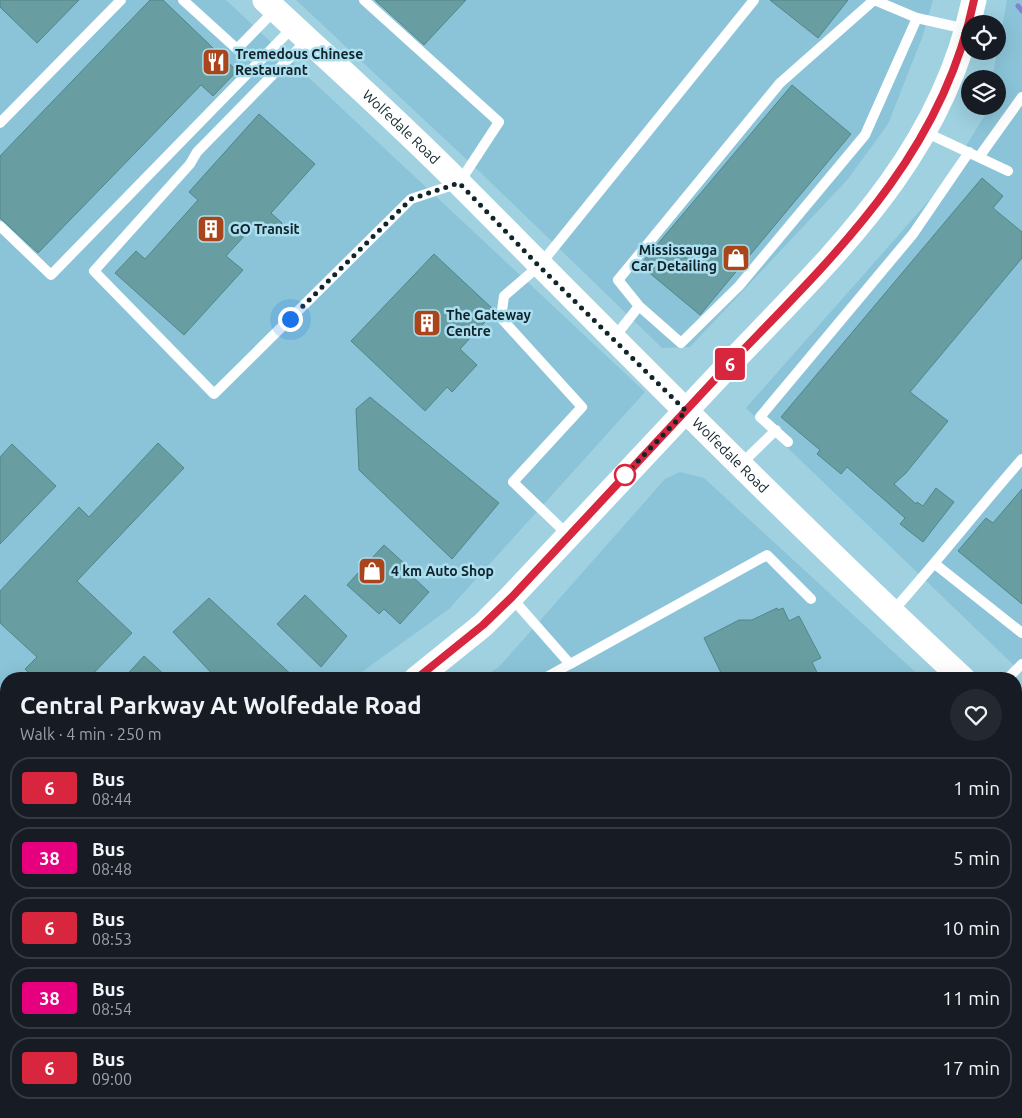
<!DOCTYPE html>
<meta charset="utf-8">
<style>
body{margin:0;font-family:Ubuntu,sans-serif;background:#242831;color:#f1f3f6;height:100vh;display:flex;flex-direction:column;font-size:19px;white-space:nowrap}
*{box-sizing:border-box;margin:0}
p{font-size:16px;color:#9ea1a6}
.icon{flex:none;width:28px;height:28px;fill:none;stroke:currentColor;stroke-width:2;stroke-linecap:round;stroke-linejoin:round}
.map{position:relative;flex:1;overflow:hidden}
.side{position:absolute;left:0px;top:672px;width:1022px;height:446px;display:flex;flex-direction:column;background:#171b24;border-radius:20px 20px 0 0;box-shadow:0 5px 20px #0002}
.side>*{flex:none}
.badge{padding:0 10px;border-radius:4px;font-size:18px;line-height:32px}
.tools{position:absolute;left:961px;top:15px;display:grid;gap:10px}
.tools a{display:grid;place-items:center;width:45px;height:45px;border-radius:50%;background:#171b24;box-shadow:0 5px 20px #0002;font-size:25px}
.you{position:absolute;width:25px;height:25px;margin:-12px;border:4px solid #fff;border-radius:50%;background:#1a73e8;box-shadow:0 0 0 8px #1a73e833}
.map>.badge{position:absolute;translate:-50% -50%;box-shadow:0 0 0 2px #fff}
.round{display:grid;place-items:center;flex:none;width:52px;height:52px;border-radius:26px;background:#242831}
.overview{display:flex;align-items:center;justify-content:space-between;height:85px;padding:0 20px}
h1{font-size:24px;font-weight:600;line-height:38px}
ul{padding:0;list-style:none}
li{display:flex;align-items:center;gap:15px;height:62px;margin:0 10px 8px;padding:0 10px;border:2px solid #363941;border-radius:20px}
li div{flex:1}
li b{display:block;font-size:19px}
li em{font-style:normal}
li .badge{min-width:55px;font-weight:700;text-align:center}
.map>svg:first-child{display:block}
.built{fill:#8bc4d8}
.lines{fill:none;stroke-linecap:round;stroke-linejoin:round}
.stream{stroke:#7f83d2;stroke-width:5}
.building{fill:#689ea1;stroke:#518689}
.service{stroke:#fff;stroke-width:10}
.minor{stroke:#fff;stroke-width:20}
.tertiary{stroke:#fff;stroke-width:25}
.line-casing{stroke:#fff;stroke-width:11}
.line{stroke:#d7263d;stroke-width:8}
.walk{stroke:#10242b;stroke-width:5;stroke-dasharray:0 9}
.stop-dot{fill:#fff;stroke:#d7263d;stroke-width:2.5}
.labels{text-anchor:middle;dominant-baseline:central;stroke-width:5;stroke-linejoin:round;paint-order:stroke}
.poi-label{font-size:14px;font-weight:bold;fill:#10242b;stroke:#abdeef;text-anchor:start}
.street-label{font-size:14px;fill:#10242b;stroke:#abdeef}
</style>
<div class="map">
<svg width="1022" height="1118" viewBox="0 0 1022 1118">
<rect width="100%" height="100%" fill="#9fd1e1"/>
<path class="built" d="M 0,0 L 226,0 L 645,392 L 449,609 L 352,679 L 6,679 L 6,808 L 0,811 Z
M 296,0 L 933,0 L 922,38 L 888,124 L 848,179 L 690,347 L 662,348 L 480,172 Z
M 1007,0 L 1022,0 L 1022,673 L 746,408 L 940,188 L 985,115 L 987,106 L 998,106 L 998,79 L 992,79 Z
M 680,472 L 704,478 L 923,679 L 480,679 L 499,667 L 665,479 Z
M 1016,765 L 1022,770 L 1022,1118 L 0,1118 L 0,881 L 6,876 L 6,1112 L 1016,1112 Z"/>
<g class="lines">
<path class="stream" d="M 1018,6 L 1022,11"/>
</g>
<path class="building" d="M 0,0 L 79,0 L 37,43 L 0,7 Z
M 150,0 L 163,0 L 237,71 L 213,96 L 201,85 L 38,253 L 0,218 L 0,156 Z
M 375,0 L 466,0 L 424,45 Z
M 770,0 L 848,0 L 818,38 Z
M 792,85 L 851,134 L 700,315 L 640,265 Z
M 259,114 L 315,164 L 271,213 L 282,223 L 272,235 L 257,222 L 226,256 L 243,270 L 184,335 L 115,273 L 136,251 L 145,259 L 198,200 L 189,192 Z
M 982,178 L 1003,196 L 993,208 L 1022,232 L 1022,258 L 910,392 L 948,421 L 906,473 L 894,484 L 916,504 L 917,502 L 923,506 L 936,488 L 954,502 L 923,542 L 900,524 L 905,518 L 847,467 L 841,474 L 817,454 L 820,450 L 781,417 Z
M 434,254 L 495,311 L 460,349 L 477,365 L 452,392 L 447,387 L 425,411 L 351,341 Z
M 370,397 L 499,503 L 452,559 L 359,470 L 356,409 Z
M 158,443 L 184,468 L 77,581 L 132,633 L 88,679 L 35,679 L 25,669 L 37,657 L 0,623 L 0,591 L 79,507 L 89,517 Z
M 12,444 L 56,486 L 0,544 L 0,457 Z
M 1022,489 L 1022,604 L 958,551 L 986,518 L 993,523 Z
M 384,545 L 416,574 L 413,577 L 429,592 L 400,624 L 384,609 L 379,614 L 347,585 Z
M 305,595 L 347,636 L 321,667 L 277,624 Z
M 209,598 L 296,679 L 217,679 L 173,632 Z
M 777,608 L 778,610 L 783,608 L 789,621 L 799,616 L 821,658 L 812,662 L 820,679 L 724,679 L 704,638 L 739,620 L 752,620 Z
M 144,656 L 169,679 L 123,679 Z"/>
<g class="lines">
<path class="service" d="M 183,0 L 237,49 L 275,10
M 307,40 L 197,152 L 190,164 L 94,271 L 214,394 L 411,199 L 459,183 L 499,122 L 364,0
M 0,123 L 121,0
M 925,132 L 1008,171
M 979,157 L 1022,97
M 0,226 L 51,275 L 293,27
M 639,306 L 681,343 L 739,286 L 865,135 L 917,18
M 614,338 L 639,306 L 618,280 L 780,83 L 874,0 L 917,18 L 966,29
M 788,442 L 760,417 L 913,234 L 969,152
M 741,464 L 776,430
M 568,535 L 513,482 L 582,407 L 501,318 L 504,296 L 539,266 L 754,0
M 935,564 L 1022,633
M 511,597 L 570,664 L 767,555 L 811,599
M 892,612 C 937,562 978,509 1022,459
M 543,679 L 570,664
M 1007,679 L 1022,664
M 1016,832 L 1022,828
M 1016,949 L 1022,946
M 1016,1076 L 1022,1073
M 942,1112 L 945,1118
M 502,1118 L 512,1112
M 687,1118 L 698,1112"/>
<path class="minor" d="M 0,730 L 6,739"/>
<g class="tertiary">
<path id="s1" d="M 265,0 C 330,61 398,121 461,185 C 626,351 791,519 963,679"/>
<path d="M 416,679 L 483,625 L 511,597 C 582,521 653,445 724,370 C 831,257 941,159 974,0"/>
<path d="M 1016,728 L 1022,734"/>
<path d="M 0,838 L 6,834"/>
</g>
</g>
<g class="lines">
<defs>
<path id="line" d="M 416,679 L 483,625 L 512,597 C 581,523 650,449 719,375 C 827,262 941,161 974,0"/>
</defs>
<use href="#line" class="line-casing"/>
<use href="#line" class="line"/>
<path class="walk" d="M 290,319 L 411,199 L 459,183 L 539,266 L 686,411 L 625,475"/>
</g>
<defs>
<symbol id="restaurant-square" viewBox="-11 -11 22 22"><rect x="-9" y="-9" width="18" height="18" rx="4" fill="#aa441a" stroke="#abdeef"/><path d="M-5-6h1v4h1v-4h1v4h1v-4h1v5L-1.5 .5V6h-2V.5L-5-1ZM5-6V6H3V1.5H1.5Q1.5-4 5-6Z" fill="#fff"/></symbol>
<symbol id="building-square" viewBox="-11 -11 22 22"><rect x="-9" y="-9" width="18" height="18" rx="4" fill="#aa441a" stroke="#abdeef"/><path d="M-4-6H4V6H1V3H-1V6H-4ZM-2.5-4.3h1.7v1.8h-1.7ZM.8-4.3h1.7v1.8H.8ZM-2.5-1h1.7V.8h-1.7ZM.8-1h1.7V.8H.8Z" fill="#fff"/></symbol>
<symbol id="shop-square" viewBox="-11 -11 22 22"><rect x="-9" y="-9" width="18" height="18" rx="4" fill="#aa441a" stroke="#abdeef"/><path d="M-5-2.5h2.3a2.7 3.5 0 0 1 5.4 0H5L5.5 6h-11ZM-1.5-2.5h3a1.5 2.3 0 0 0-3 0Z" fill="#fff"/></symbol>
</defs>
<g fill-rule="evenodd">
<use href="#restaurant-square" x="200" y="46" width="32" height="32"/>
<use href="#building-square" x="195" y="213" width="32" height="32"/>
<use href="#shop-square" x="720" y="242" width="32" height="32"/>
<use href="#building-square" x="411" y="307" width="32" height="32"/>
<use href="#shop-square" x="356" y="555" width="32" height="32"/>
</g>
<circle class="stop-dot" cx="625" cy="475" r="10"/>
<g class="labels">
<g class="poi-label">
<text x="235" y="54">Tremedous Chinese<tspan x="235" dy="16">Restaurant</tspan></text>
<text x="230" y="229">GO Transit</text>
<text x="717" y="250" text-anchor="end">Mississauga<tspan x="717" dy="16">Car Detailing</tspan></text>
<text x="446" y="315">The Gateway<tspan x="446" dy="16">Centre</tspan></text>
<text x="391" y="571">4 km Auto Shop</text>
</g>
<g class="street-label">
<text stroke="none"><textPath href="#s1" startOffset="186">Wolfedale Road</textPath></text>
<text stroke="none"><textPath href="#s1" startOffset="651">Wolfedale Road</textPath></text>
</g>
</g>
</svg>
<div class="tools">
<a><svg class="icon" aria-label="locate" viewBox="0 0 24 24"><circle cx="12" cy="12" r="6"/><path d="M12 2v4M12 18v4M2 12h4M18 12h4"/></svg></a>
<a><svg class="icon" aria-label="layers" viewBox="0 0 24 24"><path d="M12 4l9 5-9 5-9-5zM3 14l9 5 9-5"/></svg></a>
</div>
<div class="you" style="left:290px;top:319px"></div>
<b class="badge" style="left:730px;top:364px;background:#d7263d;color:#fff">6</b>
<section class="side">
<div class="overview"><div><h1>Central Parkway At Wolfedale Road</h1><p>Walk · 4 min · 250 m</p></div><a class="round"><svg class="icon" aria-label="heart" viewBox="0 0 24 24"><path d="M12 20l-8-8c-3-5 5-10 8-4 3-6 11-1 8 4z"/></svg></a></div>
<ul>
<li><span class="badge" style="background:#d7263d;color:#fff">6</span><div><b>Bus</b><p>08:44</p></div><em>1 min</em></li>
<li><span class="badge" style="background:#e6007e;color:#fff">38</span><div><b>Bus</b><p>08:48</p></div><em>5 min</em></li>
<li><span class="badge" style="background:#d7263d;color:#fff">6</span><div><b>Bus</b><p>08:53</p></div><em>10 min</em></li>
<li><span class="badge" style="background:#e6007e;color:#fff">38</span><div><b>Bus</b><p>08:54</p></div><em>11 min</em></li>
<li><span class="badge" style="background:#d7263d;color:#fff">6</span><div><b>Bus</b><p>09:00</p></div><em>17 min</em></li>
</ul>
</section>
</div>
